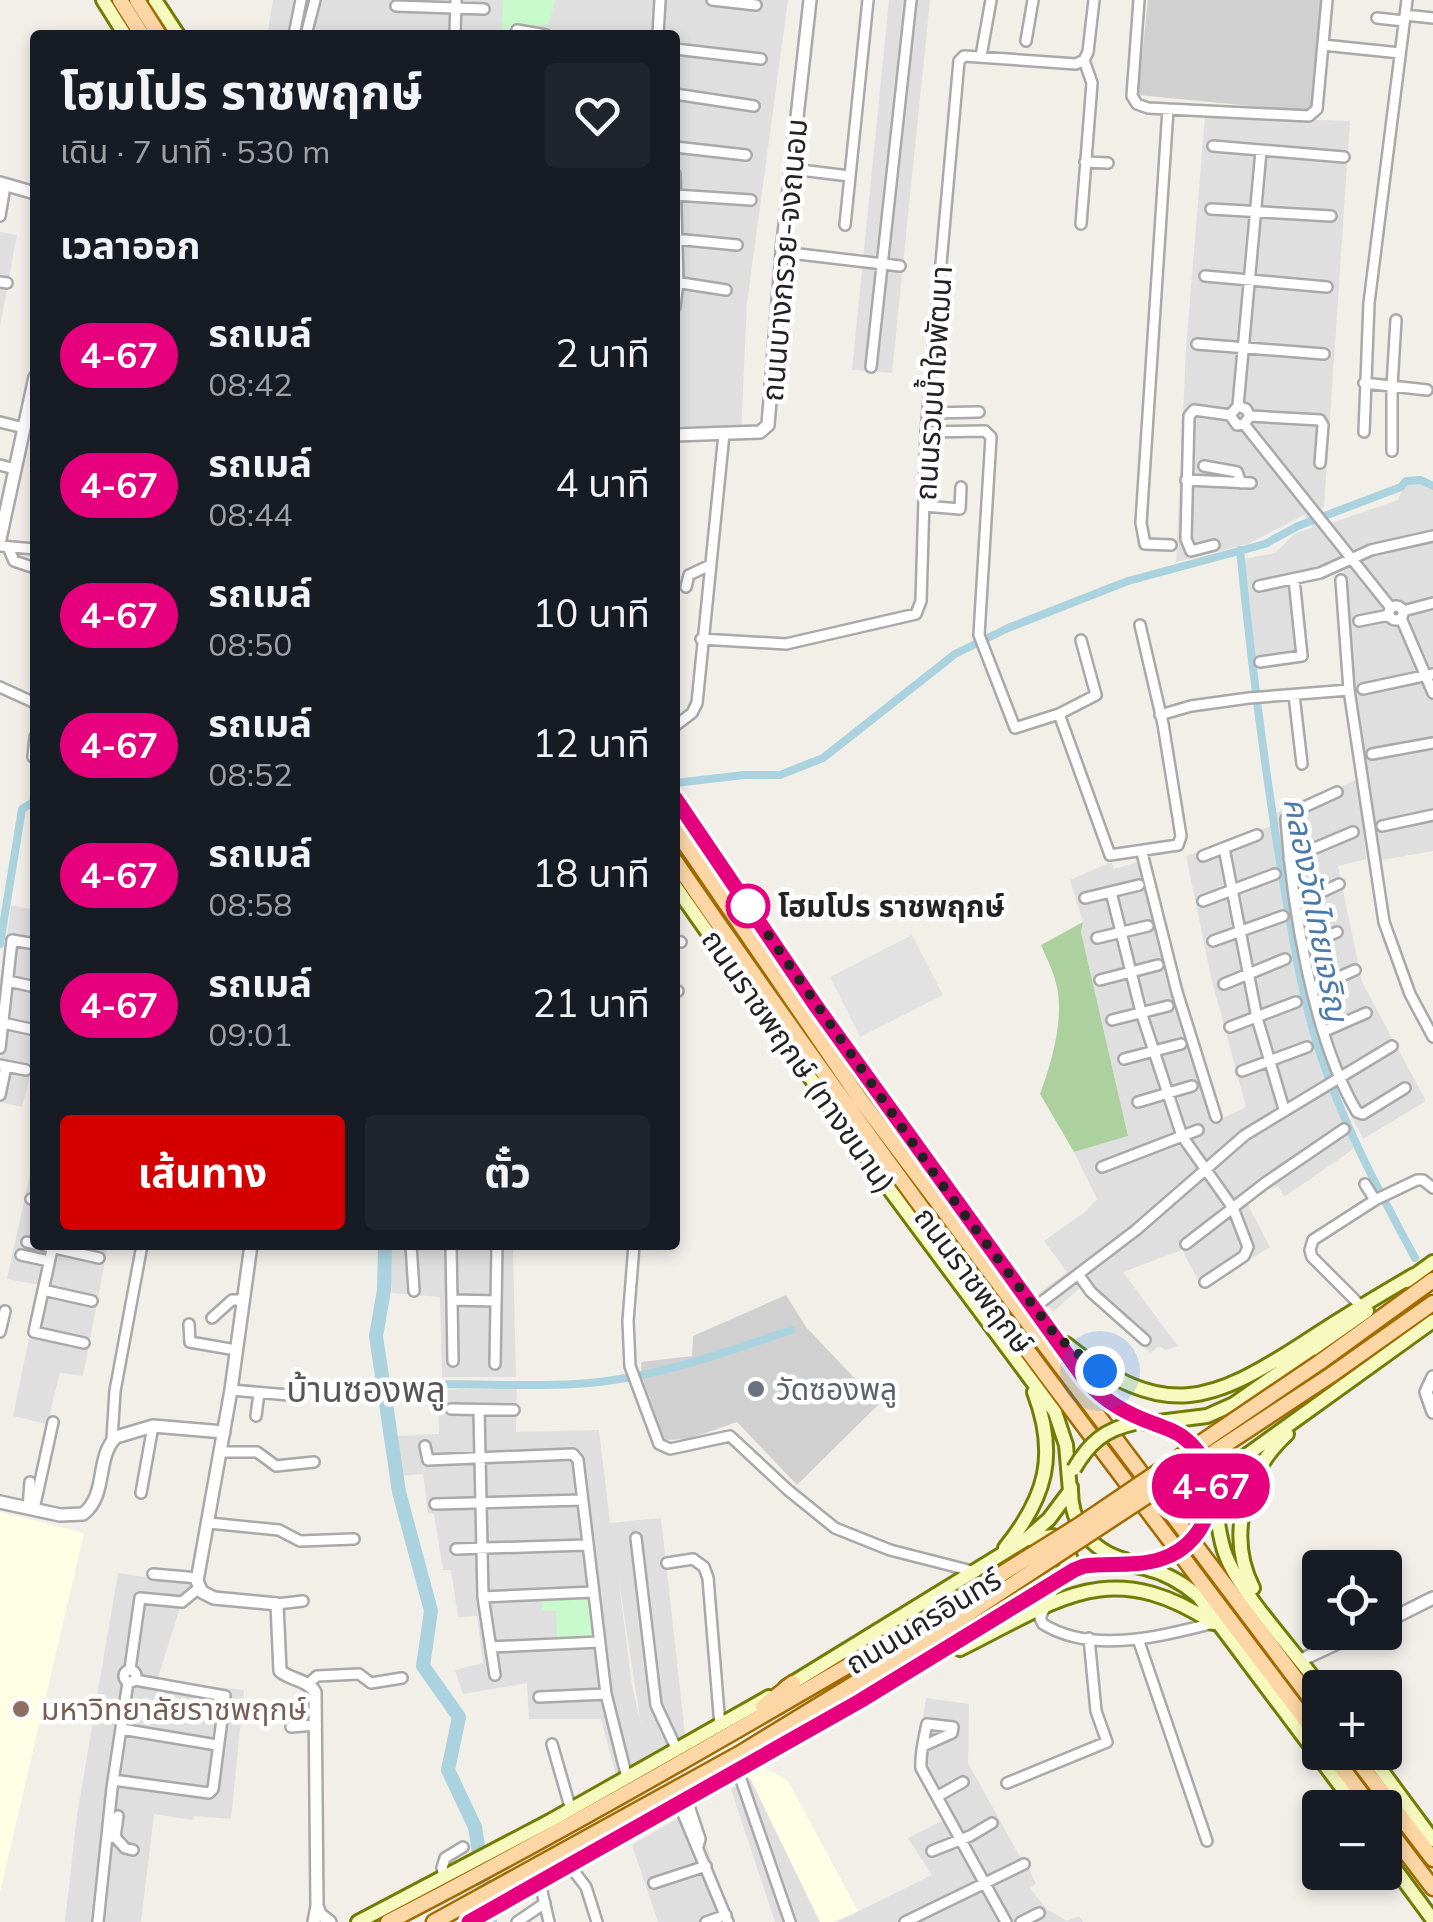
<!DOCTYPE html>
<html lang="th">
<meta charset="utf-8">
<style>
body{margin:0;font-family:Mulish,"Noto Sans Thai",sans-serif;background:#20242c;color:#f1f3f6;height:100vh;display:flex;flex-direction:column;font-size:38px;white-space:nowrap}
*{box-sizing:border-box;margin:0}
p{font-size:32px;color:#9ea1a6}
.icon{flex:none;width:55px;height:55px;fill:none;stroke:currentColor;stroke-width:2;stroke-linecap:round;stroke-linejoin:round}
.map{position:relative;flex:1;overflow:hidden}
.panel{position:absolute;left:30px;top:30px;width:650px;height:1220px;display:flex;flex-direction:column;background:#171b24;border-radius:10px;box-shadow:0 5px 15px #0003}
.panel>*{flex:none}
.badge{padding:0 20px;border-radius:32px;font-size:35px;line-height:65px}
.tools{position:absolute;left:1302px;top:1550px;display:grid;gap:20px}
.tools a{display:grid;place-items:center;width:100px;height:100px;border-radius:10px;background:#171b24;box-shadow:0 5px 15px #0003;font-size:50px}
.you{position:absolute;width:50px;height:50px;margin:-25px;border:8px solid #fff;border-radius:50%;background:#1a73e8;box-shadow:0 0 0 15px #1a73e833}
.map>.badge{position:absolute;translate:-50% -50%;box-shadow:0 0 0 5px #fff}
h2{padding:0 30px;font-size:38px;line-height:90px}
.round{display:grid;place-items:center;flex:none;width:105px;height:105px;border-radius:10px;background:#20242c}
.headline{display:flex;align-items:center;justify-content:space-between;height:170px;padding:0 30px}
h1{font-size:48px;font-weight:700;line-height:75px}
.primary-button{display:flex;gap:20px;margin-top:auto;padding:20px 30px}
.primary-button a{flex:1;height:115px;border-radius:10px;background:#d40000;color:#fff;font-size:40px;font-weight:700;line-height:115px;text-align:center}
.primary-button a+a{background:#20242c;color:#f1f3f6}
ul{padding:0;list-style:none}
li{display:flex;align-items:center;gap:30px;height:130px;padding:0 30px}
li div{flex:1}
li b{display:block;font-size:38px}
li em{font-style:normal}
li .badge{min-width:110px;font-weight:700;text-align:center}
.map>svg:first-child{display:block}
.residential{fill:#e0dfdf;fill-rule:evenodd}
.education{fill:#ffffe5}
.religious{fill:#d0d0d0}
.forest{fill:#add19e}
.park{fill:#c8facc}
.parking{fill:#e2e2e2}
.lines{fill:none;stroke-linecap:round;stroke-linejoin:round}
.canal{stroke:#aad3df;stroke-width:8}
.river{stroke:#aad3df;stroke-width:14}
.minor-casing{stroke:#a9a9a9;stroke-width:14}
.tertiary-casing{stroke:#a9a9a9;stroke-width:16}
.secondary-casing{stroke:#707d05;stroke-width:18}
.primary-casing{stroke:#a06b00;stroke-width:19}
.minor{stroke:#fff;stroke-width:9}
.tertiary{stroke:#fff;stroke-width:11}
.secondary{stroke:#f7fabf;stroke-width:12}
.primary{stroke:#fcd6a4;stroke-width:14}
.secondary-bridge-casing{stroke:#707d05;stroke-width:18;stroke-linecap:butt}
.primary-bridge-casing{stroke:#a06b00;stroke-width:19;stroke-linecap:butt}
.secondary-bridge{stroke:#f7fabf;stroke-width:12}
.primary-bridge{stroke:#fcd6a4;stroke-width:14}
.line-casing{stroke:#fff;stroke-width:22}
.line{stroke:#e6007e;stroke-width:15}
.walk{stroke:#222;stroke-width:10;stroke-dasharray:0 18}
.stop-dot{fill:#fff;stroke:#e6007e;stroke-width:5}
.worship-dot{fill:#6b7280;stroke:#fff;stroke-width:4}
.education-dot{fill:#8d6e63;stroke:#fff;stroke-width:4}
.labels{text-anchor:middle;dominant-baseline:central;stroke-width:9;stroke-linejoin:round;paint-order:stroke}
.street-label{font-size:30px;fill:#222;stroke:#fff}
.stop-label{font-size:30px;font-weight:bold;fill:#222;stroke:#fff;text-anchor:start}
.worship-label{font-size:30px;fill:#5b616d;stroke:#fff;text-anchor:start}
.education-label{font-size:30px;fill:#785e54;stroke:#fff;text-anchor:start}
.water-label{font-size:32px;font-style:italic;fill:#4a7aab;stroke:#fff}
.quarter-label{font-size:35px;fill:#555;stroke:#fff}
</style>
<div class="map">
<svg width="1433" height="1922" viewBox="0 0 1433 1922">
<rect width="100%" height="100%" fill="#f2efe9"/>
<path class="residential" d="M 273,0 L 788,0 L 747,303 L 741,433 L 675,425 L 675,35 L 267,35 Z
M 889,0 L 930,0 L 892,373 L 852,370 Z
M 1205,116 L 1350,121 L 1324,507 L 1318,511 L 1331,523 L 1398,500 L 1406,481 L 1421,480 L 1433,486 L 1433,851 L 1376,861 L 1353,688 L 1343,571 L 1299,581 L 1305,661 L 1255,666 L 1244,559 L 1275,553 L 1294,534 L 1313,527 L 1304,515 L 1248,544 L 1176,562 L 1186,349 Z
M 0,232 L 17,235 L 0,326 Z
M 1359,779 L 1366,859 L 1338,866 L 1362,982 L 1426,1101 L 1363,1139 L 1337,1087 L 1330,1089 L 1356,1141 L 1352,1150 L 1284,1197 L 1278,1186 L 1245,1199 L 1270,1247 L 1203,1289 L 1182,1250 L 1123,1272 L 1178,1346 L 1166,1350 L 1159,1346 L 1150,1353 L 1080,1288 L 1053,1312 L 1038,1294 L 1067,1272 L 1044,1241 L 1086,1211 L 1097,1199 L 1074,1152 L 1128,1136 L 1081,932 L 1083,922 L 1070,880 L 1111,862 L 1114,869 L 1137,862 L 1187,1043 L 1213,1123 L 1246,1107 L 1211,977 L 1186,856 L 1271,826 L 1295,967 L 1312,1037 L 1328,1077 L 1333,1074 L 1312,1014 L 1276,813 Z
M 11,905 L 35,910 L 35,1056 L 22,1107 L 0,1102 L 2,980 Z
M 35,1151 L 35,1245 L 108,1245 L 83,1376 L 60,1373 L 47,1424 L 13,1416 L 40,1285 L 7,1279 Z
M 387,1245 L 526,1245 L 526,1248 L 513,1249 L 516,1377 L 442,1377 L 440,1297 L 392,1293 Z
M 498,1388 L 517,1389 L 516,1432 L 599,1430 L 610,1523 L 661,1518 L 685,1735 L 616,1775 L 601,1719 L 529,1719 L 527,1683 L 463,1694 L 455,1670 L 483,1663 L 477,1616 L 458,1617 L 451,1570 L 443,1570 L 434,1514 L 428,1513 L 423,1474 L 399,1476 L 395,1436 L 439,1434 L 438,1390 ZM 617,1568 L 617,1569 L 641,1725 L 632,1685 Z
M 118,1573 L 192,1584 L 191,1600 L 180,1608 L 157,1681 L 244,1690 L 231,1819 L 194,1816 L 193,1820 L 154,1814 L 141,1922 L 65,1922 L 77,1815 Z
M 926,1698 L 969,1704 L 968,1763 L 1019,1855 L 1025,1860 L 1036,1884 L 1030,1888 L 1047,1909 L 1067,1921 L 1079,1916 L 1083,1922 L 837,1922 L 932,1875 L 908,1838 L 944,1820 L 915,1766 Z
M 754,1777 L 821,1922 L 775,1922 L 731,1789 Z
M 695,1808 L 724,1900 L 734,1922 L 658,1922 L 632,1845 Z"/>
<path class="education" d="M 0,1512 L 84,1533 L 0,1892 Z
M 764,1767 L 788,1781 L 858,1911 L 833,1922 L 820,1922 L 749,1776 Z"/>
<path class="religious" d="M 1148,0 L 1324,0 L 1312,112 L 1138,95 Z
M 786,1295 L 806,1327 L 879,1404 L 797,1485 L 737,1422 L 688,1439 L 665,1440 L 642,1377 L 641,1362 L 692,1356 L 693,1336 Z"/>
<path class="forest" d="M 1083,922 L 1081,932 L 1128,1136 L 1074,1152 L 1040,1094 C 1052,1062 1065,1016 1056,983 C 1053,970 1046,957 1041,945 Z"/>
<path class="park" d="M 503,0 L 555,0 L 549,24 L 502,29 Z
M 583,1597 L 593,1598 L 598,1636 L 557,1638 L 556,1611 L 542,1610 L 542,1600 Z"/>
<path class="parking" d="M 912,935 L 943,995 L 860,1037 L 830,977 Z"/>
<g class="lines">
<path class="canal" d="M 1240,550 C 1251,661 1265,771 1283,881 C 1292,931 1299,981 1313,1030 C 1335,1109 1376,1186 1415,1258
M 675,783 L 744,775 L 780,775 L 823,758 L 955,654 L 1008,628 L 1128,581 L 1265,544 L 1298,526 L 1401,487 L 1406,481 L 1421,480 L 1433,486
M 0,944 L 22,809 L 35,801
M 382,1388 C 446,1380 511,1388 575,1384 C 649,1380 721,1354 791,1330"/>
<path class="river" d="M 385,1245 L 384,1290 L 376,1336 L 399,1492 L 431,1611 L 423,1666 L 459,1717 L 448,1770 L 475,1827 L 490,1922"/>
<defs>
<path id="minor" d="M 712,0 L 756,5
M 1139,0 L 1132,96 L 1137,104 L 1148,108 L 1309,116 L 1317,109 L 1327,0
M 396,6 L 484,9
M 1405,15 L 1433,18
M 1377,18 L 1404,21
M 517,30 L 546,35
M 294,35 L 301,0
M 306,35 L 315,0
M 455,35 L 456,0
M 658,35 L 660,0
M 1026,41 L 1033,0
M 1323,45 L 1400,53
M 675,49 L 761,59
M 981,56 L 991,0
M 675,94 L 754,106
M 1168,109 L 1141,523 L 1145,544 L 1171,545
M 1213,146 L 1344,157
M 675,147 L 746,155
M 1085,162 L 1108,163
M 792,169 L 849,176
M 675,174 L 678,282 L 675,307
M 675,195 L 751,200
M 1211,209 L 1331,216
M 0,216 L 5,186
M 1081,224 L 1092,83 L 1084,60 L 1088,52 L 1094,0
M 845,225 L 868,0
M 675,239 L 737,245
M 782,252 L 900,266
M 1205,276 L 1327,287
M 0,282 L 7,283
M 675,282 L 726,290
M 1197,344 L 1324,354
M 871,367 L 911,0
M 1364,383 L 1427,390
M 1238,406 L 1261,151
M 928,413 L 979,412
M 1250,416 L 1246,409 L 1238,406 L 1230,415 L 1237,425 L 1244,424 L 1250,416 L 1320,420 L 1323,425 L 1320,463
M 0,422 L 24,428
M 1244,424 L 1391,608
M 926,432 L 985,431 L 991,437 L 979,635 L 1015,728 L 1059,714 L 1096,695 L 1081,640
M 1364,432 L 1369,303 L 1407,0
M 1392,451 L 1392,386 L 1396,320
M 0,465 L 15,469
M 1204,466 L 1237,472 L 1241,483
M 1186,480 L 1251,483
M 924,506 L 960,509 L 961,487
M 1214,545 L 1191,551 L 1186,539 L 1189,416 L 1194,410 L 1230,415
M 0,546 L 35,549
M 8,547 L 14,561 L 35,568
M 1341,580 L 1349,690 L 1384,922 L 1410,994 L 1433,1037
M 1259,586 L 1320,573 L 1371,550 L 1433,536
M 686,587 L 689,575 L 708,566
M1389 613a7 7 0 1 1 14 0a7 7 0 1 1-14 0Z
M 1403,611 L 1433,603
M 1401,618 L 1433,693
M 1359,621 L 1389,615
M 701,639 L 786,644 L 916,614 L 921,601 L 926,432 L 959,61 L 964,56 L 1076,64 L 1084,60
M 1260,662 L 1302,656 L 1294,579
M 0,687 L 35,703
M 1363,689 L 1433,674
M 1294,695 L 1302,764
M 1059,714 L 1110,855 L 1178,845 L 1181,836 L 1163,724 L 1140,625
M 1160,715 L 1191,706 L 1249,698 L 1349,690
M 675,726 L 692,713 L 697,703 L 724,434
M 1372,754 L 1433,743
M 33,757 L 35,737
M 1337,792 L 1291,813 L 1286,819 C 1292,906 1313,1038 1357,1112 L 1363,1114 L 1405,1088
M 1382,826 L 1433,815
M 1224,848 L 1257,1018 L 1284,1109
M 1142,853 L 1177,992 L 1216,1117
M 1203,856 L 1257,835
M 1289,859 L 1353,832
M 1111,892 L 1141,1012 L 1182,1136 L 1233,1208 L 1248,1247 L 1244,1256 L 1205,1282
M 1085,898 L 1139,885
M 1203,901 L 1275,874
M 1296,904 L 1339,884
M 1097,938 L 1148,926
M 675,941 L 681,942
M 1213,941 L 1283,916
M 1305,946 L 1337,932
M 1100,980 L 1158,965
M 8,981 L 35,987
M 1224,984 L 1285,959
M 1314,988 L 1355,970
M 675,991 L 678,991
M 1112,1020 L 1168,1006
M 3,1023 L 35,1030
M 1230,1027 L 1296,1002
M 1325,1031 L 1366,1013
M 0,1048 L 12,940 L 35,944
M 1124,1059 L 1181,1044
M 0,1065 L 26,1070
M 1242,1071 L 1307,1047
M 0,1095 L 6,1066
M 1138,1102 L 1192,1086
M 1102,1167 L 1198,1130
M 31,1199 L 35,1200
M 1375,1200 L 1417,1180 L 1423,1180 L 1433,1188
M 27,1242 L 35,1244
M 1186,1244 L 1265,1183 L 1344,1129
M 42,1245 L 99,1258
M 53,1245 L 34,1332 L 84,1343
M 411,1245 L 414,1291
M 451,1245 L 453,1361
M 634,1245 L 628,1321 L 630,1366 L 659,1444 L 670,1449 L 730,1436 L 788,1490 L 835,1528 L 890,1550 L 976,1572
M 21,1255 L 49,1261
M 1078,1274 L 1091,1292 L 1145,1340
M 43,1290 L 92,1301
M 453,1300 L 496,1301
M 1361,1306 L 1312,1257 L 1310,1250 L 1313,1240 L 1375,1200 L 1365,1184
M 1035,1307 L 1136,1230 L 1245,1135 L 1392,1046
M 212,1318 L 232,1300 L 243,1300
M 189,1324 L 190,1342 L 236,1350
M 0,1332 L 5,1311
M 495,1364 L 497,1245
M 231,1390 L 301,1396
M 451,1409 L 514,1410
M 479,1410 L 483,1597 L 495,1675
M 256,1416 L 259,1393
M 112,1439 L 115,1391 L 142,1245
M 425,1446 L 428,1460 L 573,1454 L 578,1460 L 606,1694 L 627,1778
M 221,1452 L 257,1452 L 276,1466 L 314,1462
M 141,1493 L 153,1426
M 435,1504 L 582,1500
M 28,1508 L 30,1482
M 34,1509 L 53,1422
M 209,1523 L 279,1530 L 300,1541 L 354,1539
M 636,1538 L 656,1705 L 677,1750
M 456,1549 L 587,1545
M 667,1563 L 693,1559 L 704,1567 L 708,1578 L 720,1726
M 153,1574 L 198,1578
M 1055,1586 L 1040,1618 L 1043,1624 C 1093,1655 1161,1636 1214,1623
M 483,1597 L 593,1592
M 277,1604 L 303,1601
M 1138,1639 L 1207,1841
M 491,1647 L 600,1642
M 130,1669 L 140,1598 L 182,1602 L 199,1588
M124 1676a6 6 0 1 1 12 0a6 6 0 1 1-12 0Z
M 308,1684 L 317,1676 L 359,1674 L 371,1683 L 402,1678
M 539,1697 L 606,1694
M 291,1727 L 316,1725
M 121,1729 L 217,1745
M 552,1744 L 571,1810
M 923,1746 L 952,1733 L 953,1727 L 927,1724 C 924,1738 920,1753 921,1768 L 1006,1922
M 738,1771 L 790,1922
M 113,1780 L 209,1793 L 213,1789 L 225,1696 L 135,1680
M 1007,1783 L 1107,1742 L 1096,1711 L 1089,1638
M 938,1796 L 963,1782
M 687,1800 L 700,1839 L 698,1846
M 679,1804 L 728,1922
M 115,1837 L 118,1816
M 107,1838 L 115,1837 L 125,1848 L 133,1850
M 932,1851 L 970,1836 L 992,1823
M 570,1866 L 586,1887 L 597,1922
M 444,1877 L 442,1868 L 445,1858 L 463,1847
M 540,1883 L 549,1922
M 654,1883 L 706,1866
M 98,1922 L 112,1788 L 128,1682
M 517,1922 L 545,1903
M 706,1922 L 726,1915
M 905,1922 L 1024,1864
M 1021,1922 L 1039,1913"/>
<path id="tertiary" d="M 0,183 L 35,193
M 675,435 L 760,432 L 768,425 L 782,252 L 810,0
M 0,539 L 35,377
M 251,1245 L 231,1390 L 197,1581 L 202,1592 L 214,1598 L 277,1604 L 280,1671 C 291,1680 308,1680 315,1692 L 317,1906 L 314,1922
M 1433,1377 L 1426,1392 L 1433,1412
M 0,1502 L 60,1515 L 83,1514 C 108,1495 95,1458 116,1437 L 153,1426 L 224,1432
M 1385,1622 L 1433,1598
M 1301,1660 L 1361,1632
M 317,1906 L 320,1914 L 330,1922"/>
<path id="secondary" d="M 103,0 L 125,35
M 155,0 L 178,35
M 675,798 L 815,1006 L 1084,1378 L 1101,1398 L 1153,1423
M 675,886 L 884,1182 L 1055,1412 L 1066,1445 L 1070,1491
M 1407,1281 L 1433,1262
M 1066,1344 C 1164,1422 1210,1404 1308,1340 C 1343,1317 1378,1296 1414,1275
M 1159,1422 L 1207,1416 L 1234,1404 L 1367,1311
M 1146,1423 C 1167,1425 1187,1435 1199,1452 C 1219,1481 1213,1524 1226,1556 C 1242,1596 1294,1650 1321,1688
M 1071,1487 C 1070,1523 1090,1550 1125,1560
M 1213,1501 L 1228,1472 L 1240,1460 L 1433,1321
M 1028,1539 L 1053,1536 L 1066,1545 L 1070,1557 L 1062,1576
M 1005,1548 C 1046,1497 1058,1455 1034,1392
M 1253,1588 C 1226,1535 1245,1473 1287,1434
M 960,1649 C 1056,1602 1108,1554 1213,1623
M 786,1687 L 1025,1540 L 1049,1519 L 1070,1491
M 1368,1752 L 1433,1840
M 1385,1855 L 1433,1920
M 358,1922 L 550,1821 L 769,1697
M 469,1922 L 772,1752 L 1084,1566 C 1129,1561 1163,1566 1198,1596 L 1357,1808"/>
<path id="primary" d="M 120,0 L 142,35
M 137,0 L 159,35
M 675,829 L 860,1099 L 1320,1711
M 675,861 C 881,1161 1101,1449 1320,1739
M 774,961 L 808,1002 L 815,1006
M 1320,1362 L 1433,1280
M 1331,1375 L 1433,1303
M 763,1707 L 793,1683
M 1330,1752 L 1372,1808
M 1351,1752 L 1433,1859
M 1385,1825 L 1433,1888
M 388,1922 C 580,1823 766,1714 952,1605
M 434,1922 L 739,1754 L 960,1619"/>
</defs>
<use href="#minor" class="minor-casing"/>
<use href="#tertiary" class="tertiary-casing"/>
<use href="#secondary" class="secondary-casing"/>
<use href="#primary" class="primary-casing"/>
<use href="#minor" class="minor"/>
<use href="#tertiary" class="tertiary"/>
<use href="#secondary" class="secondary"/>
<use href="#primary" class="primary"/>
<defs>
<path id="secondary-bridge" d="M 1074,1469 C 1089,1443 1105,1429 1135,1423
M 1158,1561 C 1180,1551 1192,1541 1205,1522"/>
<path id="primary-bridge" d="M 952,1605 L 1078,1526 L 1320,1362
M 960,1619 L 1331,1375"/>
</defs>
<use href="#secondary-bridge" class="secondary-bridge-casing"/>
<use href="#primary-bridge" class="primary-bridge-casing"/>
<use href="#secondary-bridge" class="secondary-bridge"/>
<use href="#primary-bridge" class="primary-bridge"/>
</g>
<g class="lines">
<defs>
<path id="line" d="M 469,1922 L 860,1701 L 1074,1570 L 1084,1566 C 1109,1563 1137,1567 1161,1559 C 1215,1542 1229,1471 1183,1437 C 1174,1430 1165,1428 1155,1424 C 1127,1414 1103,1401 1084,1378 L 816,1006 L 675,798"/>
</defs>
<use href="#line" class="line-casing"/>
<use href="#line" class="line"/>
<path class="walk" d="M 748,906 L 940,1182 L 1056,1336 L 1100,1371"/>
</g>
<circle class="stop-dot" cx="748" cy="906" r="20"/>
<circle class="worship-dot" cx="756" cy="1389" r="10"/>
<circle class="education-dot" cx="21" cy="1709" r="10"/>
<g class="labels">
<g class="street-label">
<text transform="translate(784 260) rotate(-85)">ถนนบางกรวย-จงถนอม</text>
<text transform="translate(933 383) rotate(-86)">ถนนรวมน้ำใจพัฒนา</text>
<text transform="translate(799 1061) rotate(55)">ถนนราชพฤกษ์ (ทางขนาน)</text>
<text transform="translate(974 1280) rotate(53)">ถนนราชพฤกษ์</text>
<text transform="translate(923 1621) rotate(-31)">ถนนนครอินทร์</text>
</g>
<g class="stop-label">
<text x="778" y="906">โฮมโปร ราชพฤกษ์</text>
</g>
<g class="worship-label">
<text x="776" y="1389">วัดซองพลู</text>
</g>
<g class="education-label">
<text x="41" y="1709">มหาวิทยาลัยราชพฤกษ์</text>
</g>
<g class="water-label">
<text transform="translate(1317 909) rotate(79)">คลองวัดไทยเจริญ</text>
</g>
<g class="quarter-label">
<text x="366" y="1389">บ้านซองพลู</text>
</g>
</g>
</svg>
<div class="tools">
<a><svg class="icon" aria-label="locate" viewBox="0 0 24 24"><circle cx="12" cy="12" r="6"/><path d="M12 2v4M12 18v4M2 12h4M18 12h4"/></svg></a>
<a>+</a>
<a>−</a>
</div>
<div class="you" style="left:1100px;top:1371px"></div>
<b class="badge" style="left:1211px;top:1486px;background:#e6007e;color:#fff">4-67</b>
<section class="panel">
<div class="headline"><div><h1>โฮมโปร ราชพฤกษ์</h1><p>เดิน · 7 นาที · 530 m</p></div><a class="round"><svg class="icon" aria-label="heart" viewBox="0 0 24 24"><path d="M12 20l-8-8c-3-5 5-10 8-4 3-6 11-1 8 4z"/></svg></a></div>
<h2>เวลาออก</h2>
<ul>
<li><span class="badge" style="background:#e6007e;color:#fff">4-67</span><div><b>รถเมล์</b><p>08:42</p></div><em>2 นาที</em></li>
<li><span class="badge" style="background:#e6007e;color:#fff">4-67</span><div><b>รถเมล์</b><p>08:44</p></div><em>4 นาที</em></li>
<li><span class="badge" style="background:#e6007e;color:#fff">4-67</span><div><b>รถเมล์</b><p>08:50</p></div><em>10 นาที</em></li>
<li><span class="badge" style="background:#e6007e;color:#fff">4-67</span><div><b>รถเมล์</b><p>08:52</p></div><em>12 นาที</em></li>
<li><span class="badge" style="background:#e6007e;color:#fff">4-67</span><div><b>รถเมล์</b><p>08:58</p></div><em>18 นาที</em></li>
<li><span class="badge" style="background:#e6007e;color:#fff">4-67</span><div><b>รถเมล์</b><p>09:01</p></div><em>21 นาที</em></li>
</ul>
<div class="primary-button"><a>เส้นทาง</a><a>ตั๋ว</a></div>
</section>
</div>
